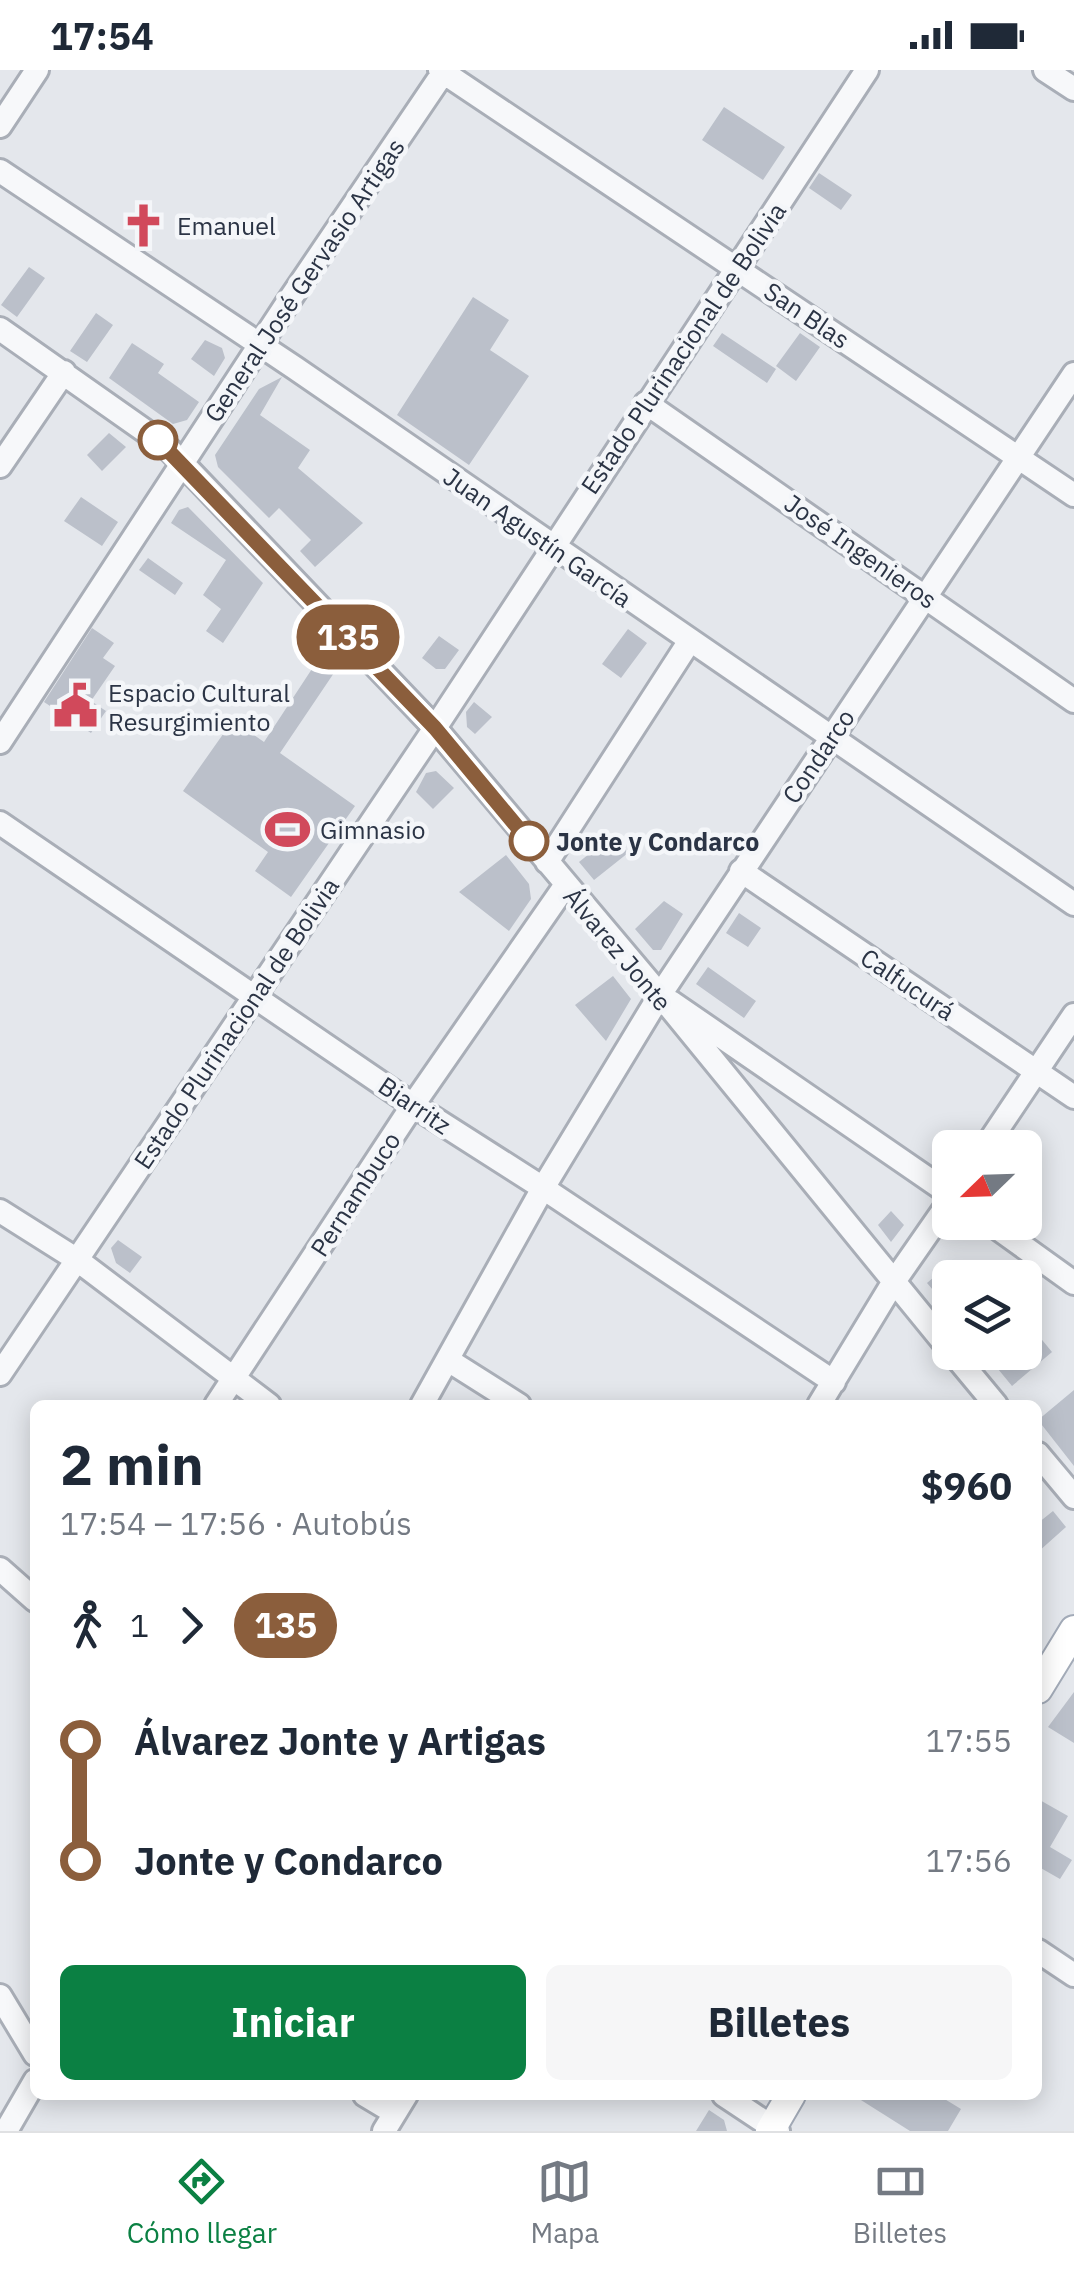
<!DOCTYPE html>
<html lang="es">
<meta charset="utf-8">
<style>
body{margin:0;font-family:"IBM Plex Sans",sans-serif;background:#f6f6f7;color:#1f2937;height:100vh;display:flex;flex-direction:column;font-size:38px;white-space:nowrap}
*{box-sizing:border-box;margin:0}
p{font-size:32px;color:#747a83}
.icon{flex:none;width:55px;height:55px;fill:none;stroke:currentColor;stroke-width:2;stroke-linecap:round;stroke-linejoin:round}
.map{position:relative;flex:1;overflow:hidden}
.side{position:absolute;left:30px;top:1330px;width:1012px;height:700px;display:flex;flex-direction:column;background:#fff;border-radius:15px;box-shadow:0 5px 25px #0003}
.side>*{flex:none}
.badge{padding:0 20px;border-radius:32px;font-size:35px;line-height:65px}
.needle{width:65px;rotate:247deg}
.fabs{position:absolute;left:932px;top:1060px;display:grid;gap:20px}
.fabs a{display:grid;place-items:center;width:110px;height:110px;border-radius:15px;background:#fff;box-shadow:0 5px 25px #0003;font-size:50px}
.map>.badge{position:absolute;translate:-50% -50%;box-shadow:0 0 0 5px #fff}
.legs{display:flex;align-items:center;gap:15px;height:110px;padding:0 30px;font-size:32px}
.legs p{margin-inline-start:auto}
.head{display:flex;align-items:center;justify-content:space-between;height:170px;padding:0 30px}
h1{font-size:55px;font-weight:800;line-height:75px}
.primary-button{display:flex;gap:20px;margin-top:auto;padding:20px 30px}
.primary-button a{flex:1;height:115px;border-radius:15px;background:#0b8043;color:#fff;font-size:40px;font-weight:800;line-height:115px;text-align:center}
.primary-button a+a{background:#f6f6f7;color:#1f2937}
ul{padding:0 30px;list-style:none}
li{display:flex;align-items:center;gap:35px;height:120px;font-size:38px}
li i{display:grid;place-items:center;width:15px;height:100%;margin:0 12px;background:currentColor}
li i::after{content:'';width:25px;height:25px;margin:-12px;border:8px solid;border-radius:50%;background:#fff}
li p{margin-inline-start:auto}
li:first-child i{background:linear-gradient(#0000 50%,currentColor 0)}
li:last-child i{background:linear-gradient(currentColor 50%,#0000 0)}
.status{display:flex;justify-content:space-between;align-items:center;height:70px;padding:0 50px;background:#fff;direction:ltr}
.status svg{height:28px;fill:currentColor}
.menu{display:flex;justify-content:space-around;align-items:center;height:140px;border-top:2px solid #e0e1e3;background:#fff;font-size:28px;color:#747a83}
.menu a{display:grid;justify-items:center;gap:5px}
.menu .selected{color:#0b8043}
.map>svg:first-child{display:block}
.building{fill:#bbc0ca}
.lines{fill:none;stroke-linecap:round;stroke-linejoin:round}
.minor-casing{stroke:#a9aeb7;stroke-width:28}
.major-casing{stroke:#a3abb8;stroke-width:32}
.minor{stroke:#f7f8fa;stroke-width:22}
.major{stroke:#fff;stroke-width:28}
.line-1-casing{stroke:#fff;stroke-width:22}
.line-1{stroke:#8b5e3c;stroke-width:15}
.stop-1-dot{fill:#fff;stroke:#8b5e3c;stroke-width:5}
.labels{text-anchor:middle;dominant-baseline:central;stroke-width:9;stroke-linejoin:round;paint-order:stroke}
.poi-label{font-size:25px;fill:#2b3445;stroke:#f4f6f9;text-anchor:start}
.street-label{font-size:25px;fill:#2b3445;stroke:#f4f6f9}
.stop-label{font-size:25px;font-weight:bold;fill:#2b3445;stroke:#f4f6f9;text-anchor:start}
</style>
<div class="status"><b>17:54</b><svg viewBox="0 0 49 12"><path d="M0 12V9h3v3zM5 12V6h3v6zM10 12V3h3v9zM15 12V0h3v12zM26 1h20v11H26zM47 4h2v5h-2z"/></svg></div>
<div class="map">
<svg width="1074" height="2061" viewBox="0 0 1074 2061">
<rect width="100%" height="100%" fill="#e4e7ec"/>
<path class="building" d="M 724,37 L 785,77 L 763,110 L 702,70 Z
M 819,103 L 852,125 L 841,140 L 809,118 Z
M 29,197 L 45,208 L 17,247 L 1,235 Z
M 473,227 L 509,250 L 490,280 L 529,306 L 469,395 L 397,345 Z
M 96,243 L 113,255 L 87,292 L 70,281 Z
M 722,263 L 776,299 L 767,313 L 713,276 Z
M 800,263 L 820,277 L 796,311 L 776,296 Z
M 205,270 L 222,278 L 225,288 L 214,306 L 191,289 Z
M 132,273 L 164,294 L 158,303 L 199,332 L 187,350 L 173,354 L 109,308 Z
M 282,307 L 260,345 L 310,380 L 298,398 L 363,453 L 315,497 L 300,481 L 311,470 L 279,438 L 269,448 L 218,397 L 215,385 L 259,319 Z
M 109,363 L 126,377 L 102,401 L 87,385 Z
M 81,427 L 118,452 L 102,476 L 64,451 Z
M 188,437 L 263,513 L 223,573 L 206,561 L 221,539 L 203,525 L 226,490 L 171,453 L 179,440 Z
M 148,488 L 183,513 L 175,525 L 139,500 Z
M 92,558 L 114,573 L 103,588 L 115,596 L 91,631 L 106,641 L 91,663 L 44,632 Z
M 628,559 L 647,573 L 621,608 L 602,594 Z
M 439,566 L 459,580 L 445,599 L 436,599 L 422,588 Z
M 325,579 L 340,594 L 280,683 L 355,736 L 291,827 L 255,801 L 268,782 L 183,721 L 233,650 L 264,672 Z
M 474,632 L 492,647 L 475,664 L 467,657 L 466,642 Z
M 436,701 L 454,718 L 433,739 L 416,722 L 426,703 Z
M 614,764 L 628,783 L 594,810 L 579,792 Z
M 506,785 L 529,814 L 531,829 L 509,861 L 459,822 Z
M 664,831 L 683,844 L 661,880 L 653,880 L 635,859 Z
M 739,843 L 761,858 L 748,877 L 726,863 Z
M 708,897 L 756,931 L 744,948 L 696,914 Z
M 613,906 L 631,929 L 606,971 L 575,935 Z
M 891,1141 L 904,1155 L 891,1172 L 878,1155 Z
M 118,1170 L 142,1187 L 130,1203 L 116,1193 L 111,1178 Z
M 950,1193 L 950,1216 L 938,1226 L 927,1213 Z
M 1038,1265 L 1052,1282 L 1012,1316 L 998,1299 L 1018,1282 L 1025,1282 L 1025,1276 Z
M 1074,1320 L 1074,1396 L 1038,1350 Z
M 1053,1441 L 1066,1457 L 1038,1482 L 1038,1453 Z
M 1074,1622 L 1074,1673 L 1048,1657 Z
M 1038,1729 L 1068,1746 L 1050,1777 L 1072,1790 L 1060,1809 L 1039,1797 L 1038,1799 Z
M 853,2025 L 938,2025 L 961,2039 L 948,2061 L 910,2061 Z
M 709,2040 L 724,2050 L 727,2061 L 696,2061 Z"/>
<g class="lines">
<defs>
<path id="minor" d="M 440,0 L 1074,425
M 1045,0 L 1074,19
M 0,56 L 37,0
M 0,101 L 295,298 L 1074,834
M 0,259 L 165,375 L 435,658 L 660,925 L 950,1280
M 646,333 L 1074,631
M 0,396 L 64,302
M 0,672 L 288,232 L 445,0
M 0,753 L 413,1035 L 543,1118 L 834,1312
M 547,792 L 689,572
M 741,801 L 1074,1027
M 671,932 L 950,1124
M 985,1078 L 1074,945
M 0,1141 L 76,1189 L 269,1335
M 989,1152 L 1074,1213
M 952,1282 L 996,1335
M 448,1290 L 519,1335
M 0,1304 L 435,658 L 867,0
M 216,1335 L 413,1035 L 565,816
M 422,1335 L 543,1118 L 660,925 L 1074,304
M 819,1335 L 893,1213 L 950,1131
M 1038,1384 L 1074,1427
M 0,1499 L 35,1530
M 1038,1881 L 1074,1905
M 0,1926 L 35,1984
M 365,2025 L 395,2043
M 724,2025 L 778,2061
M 6,2061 L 35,2011
M 384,2061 L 406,2025"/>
<path id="major" d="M 1038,1619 L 1074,1560
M 770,2061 L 791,2025"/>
</defs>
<use href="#minor" class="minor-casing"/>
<use href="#major" class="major-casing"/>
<use href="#minor" class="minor"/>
<use href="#major" class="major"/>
</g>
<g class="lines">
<defs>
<path id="line-1" d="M 158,370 L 435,658 L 529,771"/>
</defs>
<use href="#line-1" class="line-1-casing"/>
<use href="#line-1" class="line-1"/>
</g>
<defs>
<symbol id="church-bare" viewBox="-9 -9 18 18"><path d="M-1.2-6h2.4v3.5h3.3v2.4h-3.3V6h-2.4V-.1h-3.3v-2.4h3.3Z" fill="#d1495b" stroke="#f4f6f9" stroke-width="2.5" paint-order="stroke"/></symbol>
<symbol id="civic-bare" viewBox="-9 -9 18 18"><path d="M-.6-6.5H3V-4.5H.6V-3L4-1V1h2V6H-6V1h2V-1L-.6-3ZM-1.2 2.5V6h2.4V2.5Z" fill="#d1495b" stroke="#f4f6f9" stroke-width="2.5" paint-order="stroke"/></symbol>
<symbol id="stadium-bare" viewBox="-9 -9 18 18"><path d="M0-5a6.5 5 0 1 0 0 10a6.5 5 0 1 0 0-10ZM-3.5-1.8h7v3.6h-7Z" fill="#d1495b" stroke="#f4f6f9" stroke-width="2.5" paint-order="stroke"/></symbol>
</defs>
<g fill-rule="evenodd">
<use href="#church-bare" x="112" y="124" width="63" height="63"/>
<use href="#civic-bare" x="44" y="604" width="63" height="63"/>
<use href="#stadium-bare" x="256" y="728" width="63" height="63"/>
</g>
<g class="stop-1-dot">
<circle cx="158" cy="370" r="18"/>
<circle cx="529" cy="771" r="18"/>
</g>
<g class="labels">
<g class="poi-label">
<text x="177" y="155">Emanuel</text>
<text x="108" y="622">Espacio Cultural<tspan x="108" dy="29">Resurgimiento</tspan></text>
<text x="320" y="759">Gimnasio</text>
</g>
<g class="street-label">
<text transform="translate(304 210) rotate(-56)">General José Gervasio Artigas</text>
<text transform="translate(807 245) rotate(34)">San Blas</text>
<text transform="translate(683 278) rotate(-56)">Estado Plurinacional de Bolivia</text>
<text transform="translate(538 467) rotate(35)">Juan Agustín García</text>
<text transform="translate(861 481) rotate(35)">José Ingenieros</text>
<text transform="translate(818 686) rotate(-56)">Condarco</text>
<text transform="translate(618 879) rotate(50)">Álvarez Jonte</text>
<text transform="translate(908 914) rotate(34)">Calfucurá</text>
<text transform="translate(236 953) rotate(-56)">Estado Plurinacional de Bolivia</text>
<text transform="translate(415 1035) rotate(34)">Biarritz</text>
<text transform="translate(355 1124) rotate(-57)">Pernambuco</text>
</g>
<g class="stop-label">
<text x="556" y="771">Jonte y Condarco</text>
</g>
</g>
</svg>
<div class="fabs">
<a><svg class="needle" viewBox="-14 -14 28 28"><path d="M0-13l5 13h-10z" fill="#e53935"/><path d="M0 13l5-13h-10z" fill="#747a83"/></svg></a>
<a><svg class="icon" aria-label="layers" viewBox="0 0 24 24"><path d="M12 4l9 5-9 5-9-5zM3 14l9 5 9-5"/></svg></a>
</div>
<b class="badge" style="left:348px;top:567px;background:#8b5e3c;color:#fff">135</b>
<section class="side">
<div class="head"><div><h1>2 min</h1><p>17:54 – 17:56 · Autobús</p></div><b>$960</b></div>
<div class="legs"><svg class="icon" aria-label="walk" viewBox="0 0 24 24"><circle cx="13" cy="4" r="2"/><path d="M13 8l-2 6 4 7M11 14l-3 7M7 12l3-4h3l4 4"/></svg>1<svg class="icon" aria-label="forward" viewBox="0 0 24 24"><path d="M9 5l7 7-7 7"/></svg><b class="badge" style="background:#8b5e3c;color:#fff">135</b></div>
<ul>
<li><i style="color:#8b5e3c"></i><b>Álvarez Jonte y Artigas</b><p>17:55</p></li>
<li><i style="color:#8b5e3c"></i><b>Jonte y Condarco</b><p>17:56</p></li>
</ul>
<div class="primary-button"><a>Iniciar</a><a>Billetes</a></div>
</section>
</div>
<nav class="menu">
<a class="selected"><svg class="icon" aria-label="directions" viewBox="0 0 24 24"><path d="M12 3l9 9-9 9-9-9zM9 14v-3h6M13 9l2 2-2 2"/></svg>Cómo llegar</a>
<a><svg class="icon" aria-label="map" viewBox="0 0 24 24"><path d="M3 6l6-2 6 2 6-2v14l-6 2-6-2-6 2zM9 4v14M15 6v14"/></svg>Mapa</a>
<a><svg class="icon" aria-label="tickets" viewBox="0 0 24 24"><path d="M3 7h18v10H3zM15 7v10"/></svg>Billetes</a>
</nav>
